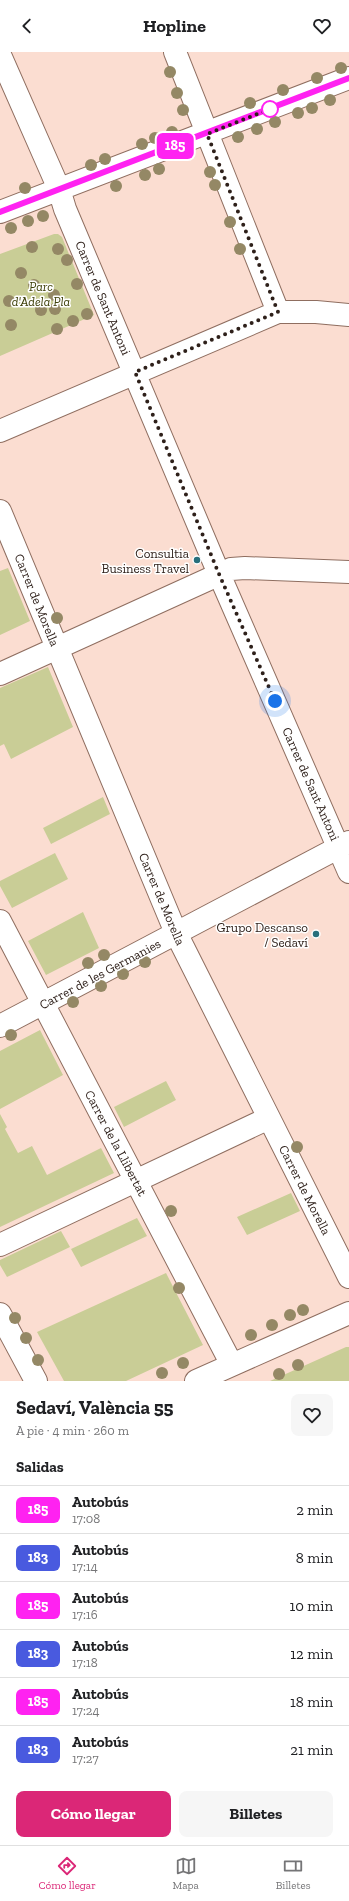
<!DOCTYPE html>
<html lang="es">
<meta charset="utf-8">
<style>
body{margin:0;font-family:"Zilla Slab",serif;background:#f6f6f6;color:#202124;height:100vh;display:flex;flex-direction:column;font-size:15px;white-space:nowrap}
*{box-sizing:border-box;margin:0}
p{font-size:13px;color:#757577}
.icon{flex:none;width:22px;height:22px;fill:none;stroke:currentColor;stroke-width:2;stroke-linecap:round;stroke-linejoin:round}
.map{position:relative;height:1329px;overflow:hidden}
.details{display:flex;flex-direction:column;background:#fff;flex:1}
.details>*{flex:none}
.badge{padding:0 8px;border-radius:6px;font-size:14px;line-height:26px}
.you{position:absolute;width:20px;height:20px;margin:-10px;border:3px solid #fff;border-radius:50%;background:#1a73e8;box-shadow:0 0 0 6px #1a73e833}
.map>.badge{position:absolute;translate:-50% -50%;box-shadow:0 0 0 2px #fff}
h2{padding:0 16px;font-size:15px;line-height:36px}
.round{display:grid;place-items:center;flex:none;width:42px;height:42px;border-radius:8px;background:#f6f6f6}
.summary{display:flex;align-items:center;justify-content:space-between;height:68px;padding:0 16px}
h1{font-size:19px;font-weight:700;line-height:30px}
.button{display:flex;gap:8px;margin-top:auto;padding:8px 16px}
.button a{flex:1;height:46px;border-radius:8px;background:#db2777;color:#fff;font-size:16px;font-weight:700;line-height:46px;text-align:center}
.button a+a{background:#f6f6f6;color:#202124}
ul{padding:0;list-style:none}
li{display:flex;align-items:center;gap:12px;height:48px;padding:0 16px;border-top:1px solid #e0e0e0}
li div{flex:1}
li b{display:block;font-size:15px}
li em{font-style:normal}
li .badge{min-width:44px;font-weight:700;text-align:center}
header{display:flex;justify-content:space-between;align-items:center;height:52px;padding:0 16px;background:#fff;font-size:18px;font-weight:700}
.tab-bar{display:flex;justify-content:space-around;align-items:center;height:56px;border-top:1px solid #e0e0e0;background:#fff;font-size:11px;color:#757577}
.tab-bar a{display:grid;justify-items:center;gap:2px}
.tab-bar .on{color:#db2777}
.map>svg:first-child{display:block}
.green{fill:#c9cd96}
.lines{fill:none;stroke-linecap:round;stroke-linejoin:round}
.minor-casing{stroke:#8f6e60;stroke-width:24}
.minor{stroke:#fff;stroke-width:22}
.tree{fill:#948865}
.line-casing{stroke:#fff;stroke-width:9}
.line{stroke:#ff22f1;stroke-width:6}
.walk{stroke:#2e201a;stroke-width:4;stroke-dasharray:0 7.2}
.stop-dot{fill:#fff;stroke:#ff22f1;stroke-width:2}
.poi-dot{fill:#286f7c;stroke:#fff;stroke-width:1.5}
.labels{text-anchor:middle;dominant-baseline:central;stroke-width:3;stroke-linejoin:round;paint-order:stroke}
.park-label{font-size:13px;font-style:italic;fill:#40420c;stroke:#fff}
.street-label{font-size:13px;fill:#2e201a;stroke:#fff}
.poi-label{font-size:13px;fill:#2e201a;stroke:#fff;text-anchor:end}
</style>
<header><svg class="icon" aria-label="back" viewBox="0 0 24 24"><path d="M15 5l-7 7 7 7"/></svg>Hopline<svg class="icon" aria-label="heart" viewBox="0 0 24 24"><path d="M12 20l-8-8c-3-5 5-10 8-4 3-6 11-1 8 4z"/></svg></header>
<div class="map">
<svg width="349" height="1329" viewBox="0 0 349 1329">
<rect width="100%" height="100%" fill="#fbddd1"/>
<path class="green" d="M 54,182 L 58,182 L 62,185 L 94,263 L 0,304 L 0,202 Z
M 8,516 L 30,569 L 0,583 L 0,519 Z
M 48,615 L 73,675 L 11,707 L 4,692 L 0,694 L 0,636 Z
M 103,745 L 110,762 L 51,792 L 43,776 Z
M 55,801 L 68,827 L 12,856 L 0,834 L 0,829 Z
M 83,860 L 99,896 L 46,923 L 28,889 Z
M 40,978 L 63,1023 L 0,1057 L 0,999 Z
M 166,1029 L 176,1048 L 124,1075 L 114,1055 Z
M 0,1062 L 7,1075 L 5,1077 L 18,1101 L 32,1094 L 47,1123 L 101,1096 L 114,1121 L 0,1175 Z
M 291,1141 L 300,1159 L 247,1183 L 237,1165 Z
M 137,1166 L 147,1184 L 81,1215 L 71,1197 Z
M 61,1179 L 70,1195 L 7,1225 L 0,1213 L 0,1208 Z
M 166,1221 L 203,1293 L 126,1329 L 64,1329 L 37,1280 Z
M 346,1295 L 349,1295 L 349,1329 L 270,1329 Z"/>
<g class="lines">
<defs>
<path id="minor" d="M 175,0 L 278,260
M 0,3 L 59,137 L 65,157 L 219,522 L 349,820
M 0,160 L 349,26
M 0,379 L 278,260 L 316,260 L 349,263
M 0,459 L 176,881 L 349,1225
M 0,622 L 231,517 L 245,516 L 349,520
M 0,869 L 232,1313
M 0,974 L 349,790
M 0,1193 L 269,1066
M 0,1262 L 36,1329
M 196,1329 L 349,1261"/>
</defs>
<use href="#minor" class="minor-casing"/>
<use href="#minor" class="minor"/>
</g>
<g class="tree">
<circle cx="341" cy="16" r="6"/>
<circle cx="170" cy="20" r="6"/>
<circle cx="317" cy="26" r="6"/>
<circle cx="283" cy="38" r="6"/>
<circle cx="177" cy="41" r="6"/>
<circle cx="330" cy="48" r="6"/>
<circle cx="250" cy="51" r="6"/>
<circle cx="312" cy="56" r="6"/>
<circle cx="183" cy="58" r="6"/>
<circle cx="298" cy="61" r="6"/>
<circle cx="275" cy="70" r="6"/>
<circle cx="257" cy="77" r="6"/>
<circle cx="172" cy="80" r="6"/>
<circle cx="238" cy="85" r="6"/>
<circle cx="155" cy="86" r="6"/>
<circle cx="142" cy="92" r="6"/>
<circle cx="105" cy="107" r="6"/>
<circle cx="91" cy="113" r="6"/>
<circle cx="159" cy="117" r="6"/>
<circle cx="210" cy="120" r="6"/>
<circle cx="145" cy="123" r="6"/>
<circle cx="215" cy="133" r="6"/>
<circle cx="116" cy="134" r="6"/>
<circle cx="25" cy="136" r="6"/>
<circle cx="43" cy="164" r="6"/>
<circle cx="28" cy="169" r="6"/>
<circle cx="230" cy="170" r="6"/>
<circle cx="11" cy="176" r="6"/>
<circle cx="32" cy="195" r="6"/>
<circle cx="58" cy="197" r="6"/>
<circle cx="240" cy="197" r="6"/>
<circle cx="67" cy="208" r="6"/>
<circle cx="21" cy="221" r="6"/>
<circle cx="77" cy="232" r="6"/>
<circle cx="34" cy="233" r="6"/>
<circle cx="54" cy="243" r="6"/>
<circle cx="9" cy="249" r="6"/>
<circle cx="55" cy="257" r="6"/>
<circle cx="41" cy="258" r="6"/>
<circle cx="87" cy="262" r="6"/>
<circle cx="73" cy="269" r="6"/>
<circle cx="11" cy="273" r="6"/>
<circle cx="57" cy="277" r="6"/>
<circle cx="57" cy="566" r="6"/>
<circle cx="104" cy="903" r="6"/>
<circle cx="145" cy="910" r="6"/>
<circle cx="88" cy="911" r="6"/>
<circle cx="123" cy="922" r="6"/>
<circle cx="101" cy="934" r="6"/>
<circle cx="73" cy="950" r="6"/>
<circle cx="11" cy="983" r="6"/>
<circle cx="297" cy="1095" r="6"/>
<circle cx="171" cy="1159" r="6"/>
<circle cx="179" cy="1236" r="6"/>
<circle cx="303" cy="1258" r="6"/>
<circle cx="290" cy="1263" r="6"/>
<circle cx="15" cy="1266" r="6"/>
<circle cx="272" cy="1273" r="6"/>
<circle cx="251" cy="1283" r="6"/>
<circle cx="26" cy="1286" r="6"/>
<circle cx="38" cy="1308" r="6"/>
<circle cx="183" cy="1311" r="6"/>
<circle cx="298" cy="1313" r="6"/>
<circle cx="162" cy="1321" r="6"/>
<circle cx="279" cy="1322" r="6"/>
</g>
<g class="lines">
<defs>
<path id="line" d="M 0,160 L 349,26"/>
</defs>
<use href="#line" class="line-casing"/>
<use href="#line" class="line"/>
<path class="walk" d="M 270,57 L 207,82 L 278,260 L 135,320 L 219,522 L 275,649"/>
</g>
<circle class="stop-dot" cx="270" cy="57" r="8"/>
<g class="poi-dot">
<circle cx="197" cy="508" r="4"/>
<circle cx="316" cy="882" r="4"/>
</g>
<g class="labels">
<g class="park-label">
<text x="41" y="234">Parc<tspan x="41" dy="15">d'Adela Pla</tspan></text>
</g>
<g class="street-label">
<text transform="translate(103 246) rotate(67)">Carrer de Sant Antoni</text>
<text transform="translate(37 548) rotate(68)">Carrer de Morella</text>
<text transform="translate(311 732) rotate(66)">Carrer de Sant Antoni</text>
<text transform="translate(162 847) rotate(67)">Carrer de Morella</text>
<text transform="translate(100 922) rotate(-28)">Carrer de les Germanies</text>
<text transform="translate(116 1091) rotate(62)">Carrer de la Llibertat</text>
<text transform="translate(305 1138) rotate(63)">Carrer de Morella</text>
</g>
<g class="poi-label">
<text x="189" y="501">Consultia<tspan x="189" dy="15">Business Travel</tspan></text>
<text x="308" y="875">Grupo Descanso<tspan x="308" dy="15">/ Sedaví</tspan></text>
</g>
</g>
</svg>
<div class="you" style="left:275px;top:649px"></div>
<b class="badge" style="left:175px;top:94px;background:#ff22f1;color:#fff">185</b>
</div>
<section class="details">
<div class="summary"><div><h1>Sedaví, València 55</h1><p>A pie · 4 min · 260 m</p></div><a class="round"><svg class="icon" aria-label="heart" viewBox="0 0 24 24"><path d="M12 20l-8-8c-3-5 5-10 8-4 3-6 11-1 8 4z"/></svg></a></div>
<h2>Salidas</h2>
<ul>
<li><span class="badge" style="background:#ff22f1;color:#fff">185</span><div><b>Autobús</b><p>17:08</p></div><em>2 min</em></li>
<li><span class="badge" style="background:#495adf;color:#fff">183</span><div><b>Autobús</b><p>17:14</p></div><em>8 min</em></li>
<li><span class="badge" style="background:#ff22f1;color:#fff">185</span><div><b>Autobús</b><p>17:16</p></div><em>10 min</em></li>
<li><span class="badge" style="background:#495adf;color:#fff">183</span><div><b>Autobús</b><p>17:18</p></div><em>12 min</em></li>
<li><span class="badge" style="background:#ff22f1;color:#fff">185</span><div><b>Autobús</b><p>17:24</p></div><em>18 min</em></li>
<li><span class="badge" style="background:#495adf;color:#fff">183</span><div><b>Autobús</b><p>17:27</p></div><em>21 min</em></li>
</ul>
<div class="button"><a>Cómo llegar</a><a>Billetes</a></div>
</section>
<nav class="tab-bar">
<a class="on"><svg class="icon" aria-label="directions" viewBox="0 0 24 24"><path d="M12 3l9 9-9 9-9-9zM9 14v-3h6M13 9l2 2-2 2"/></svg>Cómo llegar</a>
<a><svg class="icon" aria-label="map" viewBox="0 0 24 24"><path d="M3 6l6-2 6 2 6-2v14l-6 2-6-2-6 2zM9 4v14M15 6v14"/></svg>Mapa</a>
<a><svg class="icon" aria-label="tickets" viewBox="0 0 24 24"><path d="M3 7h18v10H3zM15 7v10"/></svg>Billetes</a>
</nav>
